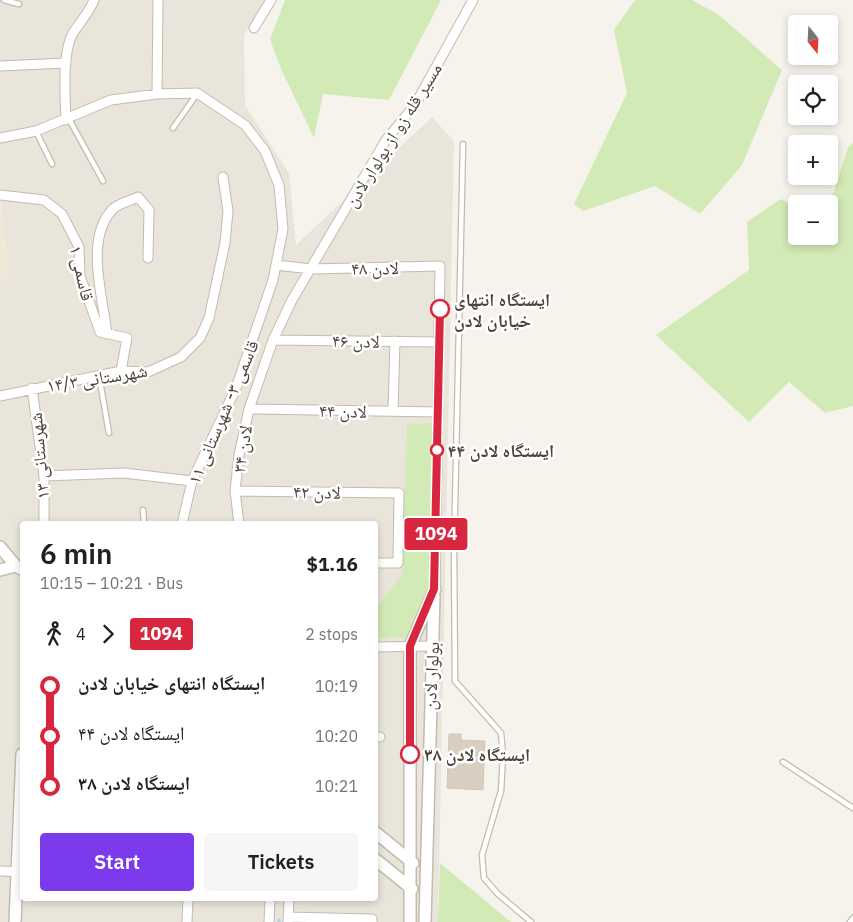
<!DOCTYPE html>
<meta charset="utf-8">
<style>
body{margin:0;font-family:"IBM Plex Sans","Noto Naskh Arabic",sans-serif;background:#f6f6f6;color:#202124;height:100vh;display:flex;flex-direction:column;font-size:19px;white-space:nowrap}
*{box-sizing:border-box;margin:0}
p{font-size:16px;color:#757577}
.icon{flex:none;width:28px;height:28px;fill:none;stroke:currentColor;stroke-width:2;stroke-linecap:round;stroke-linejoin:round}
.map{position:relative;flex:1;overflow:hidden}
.side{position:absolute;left:20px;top:521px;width:358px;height:380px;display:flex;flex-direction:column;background:#fff;border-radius:5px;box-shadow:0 2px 8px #0003}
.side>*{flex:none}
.badge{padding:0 10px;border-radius:4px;font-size:18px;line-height:32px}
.needle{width:32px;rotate:162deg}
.controls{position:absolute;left:788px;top:15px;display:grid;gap:10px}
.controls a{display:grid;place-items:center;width:50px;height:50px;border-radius:5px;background:#fff;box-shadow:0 2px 8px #0003;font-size:25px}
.map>.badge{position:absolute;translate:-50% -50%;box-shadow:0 0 0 2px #fff}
.legs{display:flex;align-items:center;gap:8px;height:55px;padding:0 20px;font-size:16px}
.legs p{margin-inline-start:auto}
.head{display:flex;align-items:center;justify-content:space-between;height:85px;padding:0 20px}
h1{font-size:28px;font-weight:600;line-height:38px}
.primary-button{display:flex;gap:10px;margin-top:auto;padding:10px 20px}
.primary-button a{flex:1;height:58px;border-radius:5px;background:#7c3aed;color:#fff;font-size:20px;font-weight:600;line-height:58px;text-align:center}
.primary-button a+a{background:#f6f6f6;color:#202124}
ul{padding:0 20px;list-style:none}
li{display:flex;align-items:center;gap:18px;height:50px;font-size:19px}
li i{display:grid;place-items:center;width:8px;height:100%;margin:0 6px;background:currentColor}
li i::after{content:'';width:12px;height:12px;margin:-6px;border:4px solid;border-radius:50%;background:#fff}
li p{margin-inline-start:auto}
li:first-child i{background:linear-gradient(#0000 50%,currentColor 0)}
li:last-child i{background:linear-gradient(currentColor 50%,#0000 0)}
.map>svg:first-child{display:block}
.residential{fill:#eae5da;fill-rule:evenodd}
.education{fill:#efe8d6}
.green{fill:#d2eab5}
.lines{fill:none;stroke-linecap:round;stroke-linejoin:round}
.stream{stroke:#a9d4f2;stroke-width:3}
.building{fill:#d8cfc1;stroke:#d3c7b4}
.service-casing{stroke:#c2bbae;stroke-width:7}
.minor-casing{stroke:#c2bbae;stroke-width:11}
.tertiary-casing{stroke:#c2bbae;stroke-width:14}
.service{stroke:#fff;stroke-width:4.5}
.minor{stroke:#fff;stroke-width:9}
.tertiary{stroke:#fff;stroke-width:11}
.line-1-casing{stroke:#fff;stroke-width:11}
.line-1{stroke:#d7263d;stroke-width:8}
.stop-1-dot{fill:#fff;stroke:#d7263d;stroke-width:2.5}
.labels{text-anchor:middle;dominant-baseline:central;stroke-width:5;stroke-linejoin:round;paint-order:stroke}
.street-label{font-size:18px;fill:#4b4439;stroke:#fff}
.stop-label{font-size:18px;font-weight:bold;fill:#4b4439;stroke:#fff;text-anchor:start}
</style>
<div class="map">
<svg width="853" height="922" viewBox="0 0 853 922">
<rect width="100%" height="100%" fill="#f6f3ec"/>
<path class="residential" d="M 0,0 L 267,0 L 244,35 L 245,105 L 289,173 L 296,245 L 432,117 L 454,141 L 438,922 L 0,922 ZM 22,524 L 375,524 L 375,899 L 22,899 Z"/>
<path class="education" d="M 0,198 L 10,278 L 0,280 Z"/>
<path class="green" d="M 285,0 L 441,0 L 389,100 L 323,94 L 314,138 L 281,69 L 270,39 Z
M 635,0 L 692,0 L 719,15 L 782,70 L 742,165 L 700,214 L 655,186 L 583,211 L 574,204 L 627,93 L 614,30 Z
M 853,143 L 853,406 L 825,413 L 789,382 L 749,422 L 656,335 L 749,270 L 747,222 L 781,199 L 796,208 L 796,236 L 829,236 L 829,204 L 823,204 L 834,192 L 848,147 Z
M 435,423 L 433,569 L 424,609 L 407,637 L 375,638 L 375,605 L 378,605 L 402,575 L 407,424 Z
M 440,863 L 511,922 L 438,922 Z"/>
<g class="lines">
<path class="stream" d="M 279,922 L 279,920"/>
</g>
<path class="building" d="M 449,734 L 461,734 L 461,740 L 485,741 L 483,790 L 447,788 Z"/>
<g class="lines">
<defs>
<path id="service" d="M 4,0 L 19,4
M 69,119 L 103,181
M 173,128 L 197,94
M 36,131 L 52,164
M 463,144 L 454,551 L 455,681 L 501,733 L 503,754 L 501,791 L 482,855 L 484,878 L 498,894 L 531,922
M 99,376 L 109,433
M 143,510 L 144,524
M 783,762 L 853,808
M 850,922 L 853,918"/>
<path id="minor" d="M 254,28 L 271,0
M 0,66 L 66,63
M 157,94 L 158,0
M 66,120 C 65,98 62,52 73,33 C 80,22 89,13 94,0
M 0,138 L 36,131 L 111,100 L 157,94 L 197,93 L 245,125 L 265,151 L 279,185 L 283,229 L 273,280 L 236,388 L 192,481 L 182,524
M 0,195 L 44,200 L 62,214 L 79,247 L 80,276 L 100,332 L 127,338 L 121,371
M 276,265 L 311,269 L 440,266 L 435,589
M 107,334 C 103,297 84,238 113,209 C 119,203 130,201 138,197 L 149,210 L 148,258
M 273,340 L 439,342
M 32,388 L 44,476 L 44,524
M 0,396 L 121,371 L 148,372 L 181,357 L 200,338 L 209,318 L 225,243 L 228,211 L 223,177
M 249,409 L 438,412
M 393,411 L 395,341
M 44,476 L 124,473 L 192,481
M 235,491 L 399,493 L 398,563 L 375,563
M 239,524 L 235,491 L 239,455 L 249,409 L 273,340 L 292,300 L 386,140 L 415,105 L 473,0
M 375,647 L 433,646
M 375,737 L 380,737
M 0,871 L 22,872
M 288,917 L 372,919 L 372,922
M 187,922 L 188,899
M 269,922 L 270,899
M 288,922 L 289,899"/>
<path id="tertiary" d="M 0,547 L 16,566
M 0,570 L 16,566 L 21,569
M 375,832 L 413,863
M 375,859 L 412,889
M 15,922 L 22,754
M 410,922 L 410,646 L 435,589
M 425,922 L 434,596"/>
</defs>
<use href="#service" class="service-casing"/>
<use href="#minor" class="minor-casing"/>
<use href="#tertiary" class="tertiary-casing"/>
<use href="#service" class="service"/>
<use href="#minor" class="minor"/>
<use href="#tertiary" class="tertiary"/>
</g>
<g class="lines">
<defs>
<path id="line-1" d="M 410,754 L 410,646 L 434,589 L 440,309"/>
</defs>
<use href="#line-1" class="line-1-casing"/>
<use href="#line-1" class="line-1"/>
</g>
<g class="stop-1-dot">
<circle cx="440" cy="309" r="9"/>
<circle cx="437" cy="450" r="6"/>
<circle cx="410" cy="754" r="9"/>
</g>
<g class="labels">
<g class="street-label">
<text transform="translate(393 135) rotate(-58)">مسیر قله زو از بولوار لادن</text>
<text transform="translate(375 268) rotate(-1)">لادن ۴۸</text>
<text transform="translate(82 273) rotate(77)">قاسمی ۱</text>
<text transform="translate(356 341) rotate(1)">لادن ۴۶</text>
<text transform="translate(97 378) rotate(-9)">شهرستانی ۱۴/۳</text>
<text transform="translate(343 411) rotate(1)">لادن ۴۴</text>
<text transform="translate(223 412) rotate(-67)">قاسمی ۳- شهرستانی ۱۱</text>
<text transform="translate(242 449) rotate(-81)">لادن ۳۴</text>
<text transform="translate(39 456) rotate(-95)">شهرستانی ۱۳</text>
<text transform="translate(317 492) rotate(1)">لادن ۴۲</text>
<text transform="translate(431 676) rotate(-87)">بولوار لادن</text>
</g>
<g class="stop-label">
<text x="454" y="299">ایستگاه انتهای<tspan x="454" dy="21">خیابان لادن</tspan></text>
<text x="448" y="450">ایستگاه لادن ۴۴</text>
<text x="424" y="754">ایستگاه لادن ۳۸</text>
</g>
</g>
</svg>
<div class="controls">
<a><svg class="needle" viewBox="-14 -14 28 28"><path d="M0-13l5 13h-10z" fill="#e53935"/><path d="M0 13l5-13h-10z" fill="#757577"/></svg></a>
<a><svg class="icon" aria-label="locate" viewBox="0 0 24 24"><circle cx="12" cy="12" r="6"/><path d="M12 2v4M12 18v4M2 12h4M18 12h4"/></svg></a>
<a>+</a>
<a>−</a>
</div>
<b class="badge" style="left:436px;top:534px;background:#d7263d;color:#fff">1094</b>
<section class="side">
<div class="head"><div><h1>6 min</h1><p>10:15 – 10:21 · Bus</p></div><b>$1.16</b></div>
<div class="legs"><svg class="icon" aria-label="walk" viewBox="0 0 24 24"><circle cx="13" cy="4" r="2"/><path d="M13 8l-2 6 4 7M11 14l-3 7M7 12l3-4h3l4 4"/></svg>4<svg class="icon" aria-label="forward" viewBox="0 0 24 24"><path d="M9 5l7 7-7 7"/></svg><b class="badge" style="background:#d7263d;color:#fff">1094</b><p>2 stops</p></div>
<ul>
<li><i style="color:#d7263d"></i><b>ایستگاه انتهای خیابان لادن</b><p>10:19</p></li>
<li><i style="color:#d7263d"></i><span>ایستگاه لادن ۴۴</span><p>10:20</p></li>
<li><i style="color:#d7263d"></i><b>ایستگاه لادن ۳۸</b><p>10:21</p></li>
</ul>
<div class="primary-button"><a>Start</a><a>Tickets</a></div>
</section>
</div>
